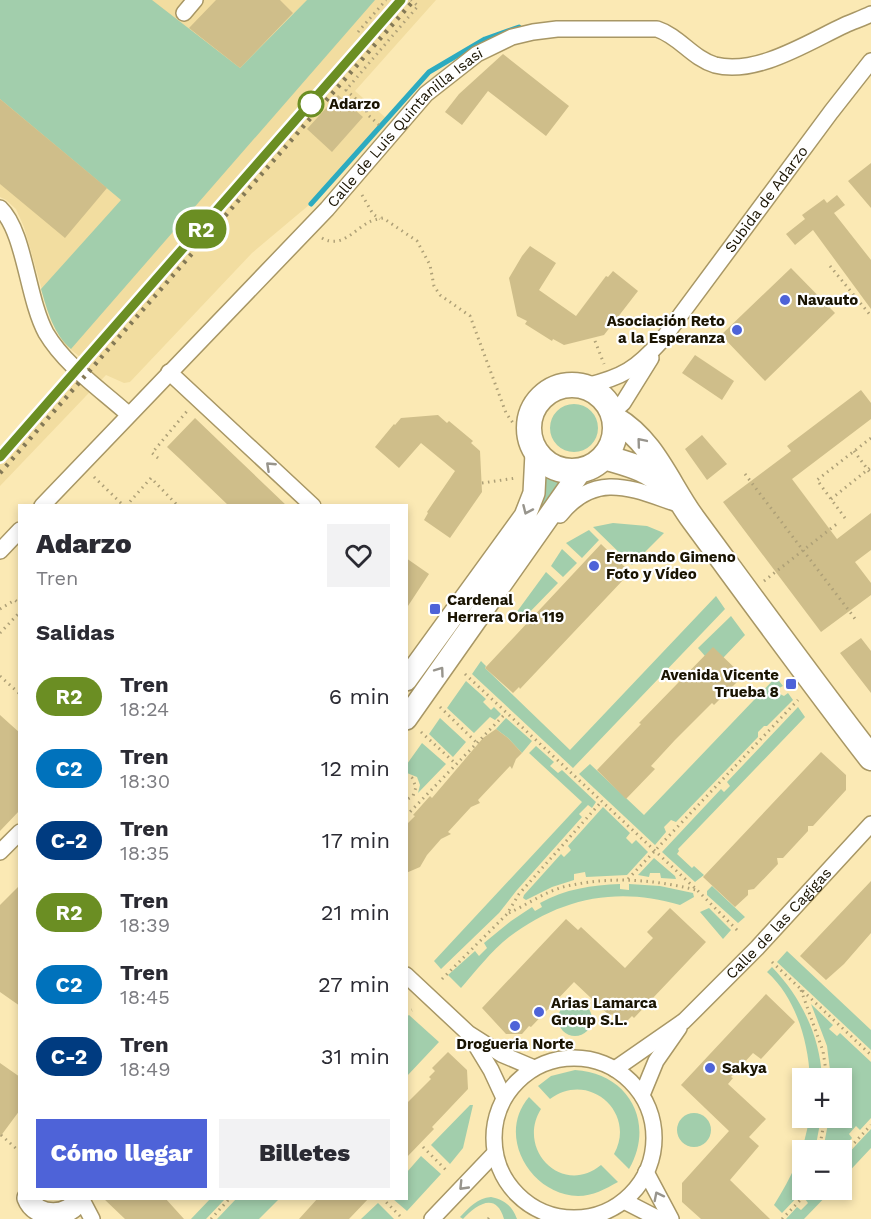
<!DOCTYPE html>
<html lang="es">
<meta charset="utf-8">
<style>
body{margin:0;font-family:"Work Sans",sans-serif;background:#f2f2f3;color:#2b2b33;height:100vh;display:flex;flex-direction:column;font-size:22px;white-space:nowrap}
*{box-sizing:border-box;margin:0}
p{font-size:20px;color:#7c7c81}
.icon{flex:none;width:33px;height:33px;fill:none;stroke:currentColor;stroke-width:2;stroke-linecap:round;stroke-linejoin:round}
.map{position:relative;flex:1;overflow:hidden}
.drawer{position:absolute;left:18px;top:504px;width:390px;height:696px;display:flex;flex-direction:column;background:#fff;border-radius:0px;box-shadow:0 3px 9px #0003}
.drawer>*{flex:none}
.badge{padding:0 12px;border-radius:20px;font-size:21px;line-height:39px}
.buttons{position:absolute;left:792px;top:1068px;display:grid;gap:12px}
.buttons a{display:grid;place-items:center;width:60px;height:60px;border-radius:0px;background:#fff;box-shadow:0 3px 9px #0003;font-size:30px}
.map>.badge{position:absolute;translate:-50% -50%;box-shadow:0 0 0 3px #fff}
h2{padding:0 18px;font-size:22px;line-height:54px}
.round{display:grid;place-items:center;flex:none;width:63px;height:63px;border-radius:0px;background:#f2f2f3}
.summary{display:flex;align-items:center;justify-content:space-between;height:102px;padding:0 18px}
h1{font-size:28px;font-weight:800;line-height:45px}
.primary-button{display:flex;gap:12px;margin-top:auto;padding:12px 18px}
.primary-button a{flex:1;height:69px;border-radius:0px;background:#4e63d8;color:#fff;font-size:24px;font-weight:800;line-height:69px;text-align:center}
.primary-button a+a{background:#f2f2f3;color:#2b2b33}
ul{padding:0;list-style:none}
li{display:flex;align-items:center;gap:18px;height:72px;padding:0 18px}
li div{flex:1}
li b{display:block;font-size:22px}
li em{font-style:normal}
li .badge{min-width:66px;font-weight:700;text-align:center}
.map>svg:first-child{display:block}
.built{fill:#f2dda0}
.green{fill:#a2ceac}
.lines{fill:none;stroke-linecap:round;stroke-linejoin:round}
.stream{stroke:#2dabc0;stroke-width:5}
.building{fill:#cfbe8a}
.street-casing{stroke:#a89765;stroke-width:18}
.secondary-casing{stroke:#a89765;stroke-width:24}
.primary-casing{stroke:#a89765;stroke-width:27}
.path{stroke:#aea077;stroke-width:3;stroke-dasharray:1.5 4.5;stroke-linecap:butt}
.street{stroke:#fff;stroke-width:15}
.secondary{stroke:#fff;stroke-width:21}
.primary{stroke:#fff;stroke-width:24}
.rail{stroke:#847956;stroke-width:4.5;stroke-dasharray:3 6;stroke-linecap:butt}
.oneway{stroke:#98958d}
.line-casing{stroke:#fff;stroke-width:14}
.line{stroke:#6b8e23;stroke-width:9}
.stop-dot{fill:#fff;stroke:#6b8e23;stroke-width:3}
.poi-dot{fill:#4e63d8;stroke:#fff;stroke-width:2}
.labels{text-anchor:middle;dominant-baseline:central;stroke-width:4.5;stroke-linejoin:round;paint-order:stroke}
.stop-label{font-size:15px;font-weight:bold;fill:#1a1402;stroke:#fff;text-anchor:start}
.street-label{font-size:15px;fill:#1a1402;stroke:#fff}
.poi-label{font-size:15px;font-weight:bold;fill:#1a1402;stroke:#fff;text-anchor:start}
</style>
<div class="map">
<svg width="871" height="1219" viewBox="0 0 871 1219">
<rect width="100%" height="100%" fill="#fbe9b4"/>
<path class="built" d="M 0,0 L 436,0 L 355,91 L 386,118 L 315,200 L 252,253 L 130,382 L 124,383 L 106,375 L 0,486 L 0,447 L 80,357 L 64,344 L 50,318 L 24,227 L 16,209 L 6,200 L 0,197 Z"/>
<path class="green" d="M 0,0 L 152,0 L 240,68 L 307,0 L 375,0 L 71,349 C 54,335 47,310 41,289 L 121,200 L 0,99 Z
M550 428a24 24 0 1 1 48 0a24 24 0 1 1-48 0Z
M 546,475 L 567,481 L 536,516 L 545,491 Z
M 613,523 L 647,526 L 664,533 L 632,565 L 593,527 Z
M 589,530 L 599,540 L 582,558 L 566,543 Z
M 562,549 L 577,563 L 563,577 L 551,566 Z
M 546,572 L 558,583 L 524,618 L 516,613 Z
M 716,596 L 725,609 L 573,768 L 472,674 L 481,661 L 486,666 L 485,668 L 570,750 Z
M 731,616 L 745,635 L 723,658 L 705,656 L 698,648 Z
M 776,677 L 783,686 L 779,688 L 780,694 L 784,696 L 788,693 L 793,700 L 767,726 L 764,726 L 758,732 L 758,737 L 676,822 L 671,820 L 664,827 L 666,832 L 655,845 L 579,774 L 590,764 L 644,815 Z
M 466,681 L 486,699 L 483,702 L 491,710 L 494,707 L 501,714 L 495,720 L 490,717 L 474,733 L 447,708 Z
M 798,707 L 805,717 L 678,849 L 679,851 L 677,854 L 692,868 L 694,866 L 704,875 L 695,882 L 662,852 L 721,789 L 724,792 L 730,786 L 727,782 Z
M 440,718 L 466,742 L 453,757 L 429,734 Z
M 506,718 L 532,741 L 522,753 L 508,738 L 496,729 Z
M 422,743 L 446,764 L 418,793 L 420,785 L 417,777 L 407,773 L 407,764 Z
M 536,746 L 554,762 L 550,766 L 558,773 L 562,770 L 596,802 L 592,808 L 588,805 L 579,814 L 582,817 L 517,890 L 499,913 L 441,969 L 434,961 L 582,802 L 529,753 Z
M 603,807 L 630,833 L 626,838 L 632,844 L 636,840 L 648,852 L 627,875 L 586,877 L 585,872 L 574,874 L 574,880 L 552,887 L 526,900 L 523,898 L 524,895 L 561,854 L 564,857 L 571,850 L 568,846 Z
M 654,858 L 675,876 L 676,879 L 661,878 L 660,873 L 650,873 L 649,877 L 638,875 Z
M 620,884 L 620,889 L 629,890 L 629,884 L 660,886 L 693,893 L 694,897 L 680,905 C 618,886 560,898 509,937 C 491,951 476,971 461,988 L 448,975 L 475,951 L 479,956 L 487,948 L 484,943 L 511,921 L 532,907 L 535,911 L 542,907 L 540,903 C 565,889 592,885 620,884 Z
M 712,886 L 745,917 L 738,923 L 707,895 L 707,891 Z
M 709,908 L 731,930 L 723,939 L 700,912 Z
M 787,951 L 871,1030 L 871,1050 L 777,962 Z
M 772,967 C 801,997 820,1036 822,1078 L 810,1078 C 808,1041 796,998 767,972 Z
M558 1019a17 17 0 1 1 34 0a17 17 0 1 1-34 0Z
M 811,1004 L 833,1025 L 829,1029 L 837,1036 L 840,1033 L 871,1062 L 871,1118 L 860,1130 L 856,1126 L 849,1134 L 852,1138 L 841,1150 L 823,1150 L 829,1118 L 842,1118 L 842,1078 L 831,1078 L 827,1046 Z
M 409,1015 L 439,1042 L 407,1076 L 406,1017 Z
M 575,1070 C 628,1073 656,1122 629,1169 L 614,1154 C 637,1113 589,1070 550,1099 L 538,1086 L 551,1076 Z
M 529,1097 L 541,1109 C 516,1149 562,1197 601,1165 L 618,1182 C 605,1189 593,1196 578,1196 C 530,1195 496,1135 529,1097 Z
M 470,1105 L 473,1105 L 463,1148 L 450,1164 L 431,1145 Z
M677 1130a17 17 0 1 1 34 0a17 17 0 1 1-34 0Z
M 809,1118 L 821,1118 L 815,1150 L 802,1150 L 804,1190 L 782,1213 L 774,1205 C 791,1178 805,1150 809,1118 Z
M 871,1129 L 871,1148 L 842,1179 L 842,1160 Z
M 421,1156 L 441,1174 L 407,1211 L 393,1199 L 406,1198 L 407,1172 Z
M 814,1190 L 832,1190 L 804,1219 L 786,1219 L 797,1207 L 801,1210 L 808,1203 L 805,1199 Z
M 491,1197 C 505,1200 512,1206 517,1219 L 504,1219 C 496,1191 476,1205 463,1219 L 460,1217 C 470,1207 477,1198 491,1197 Z
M 211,1198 L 225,1199 L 206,1219 L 191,1219 Z
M 236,1199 L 236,1198 L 279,1199 L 259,1219 L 217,1219 Z
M 378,1203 L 394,1219 L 361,1219 Z"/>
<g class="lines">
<path class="stream" d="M 311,204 L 429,72 L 485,39 L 519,27"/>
</g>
<path class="building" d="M 216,0 L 280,0 L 293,13 L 240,68 L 189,28 Z
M 503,54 L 569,106 L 546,136 L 488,91 L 462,125 L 445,112 L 459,94 Z
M 338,95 L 363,117 L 332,152 L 307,129 Z
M 0,99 L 107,188 L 65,238 L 0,184 Z
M 871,163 L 871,208 L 848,181 Z
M 837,195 L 845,205 L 834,213 L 871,260 L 871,309 L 813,230 L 795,245 L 786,234 L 805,219 L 802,215 L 824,199 L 827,203 Z
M 530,246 L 556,263 L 539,290 L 576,316 L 606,276 L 608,277 L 613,271 L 638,291 L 604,335 L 564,345 L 553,339 L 552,341 L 525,324 L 527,321 L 517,316 L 509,278 L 522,256 Z
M 791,268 L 835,313 L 765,381 L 721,335 Z
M 695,355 L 734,381 L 722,400 L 682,373 Z
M 861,390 L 871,403 L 871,419 L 792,479 L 837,539 L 871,513 L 871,550 L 855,562 L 871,583 L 871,595 L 821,632 L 723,502 L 791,451 L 787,446 Z
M 438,415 L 447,423 L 449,421 L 473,441 L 471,443 L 480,451 L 482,492 L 450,538 L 424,520 L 428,513 L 427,512 L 455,471 L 421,443 L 399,468 L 375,447 L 394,424 L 395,425 L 401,418 Z
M 195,418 L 219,441 L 287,506 L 229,506 L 181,460 L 167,447 Z
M 702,435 L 727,464 L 707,480 L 685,449 Z
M 601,544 L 628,570 L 622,577 L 624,579 L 520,689 L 519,687 L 513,693 L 485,668 Z
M 406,558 L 429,574 L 406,609 Z
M 861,638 L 871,651 L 871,693 L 840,653 Z
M 713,647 L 743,676 L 714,705 L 712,703 L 675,740 L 651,766 L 655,769 L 626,799 L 597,770 L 641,724 L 639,723 Z
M 0,715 L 20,733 L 20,810 L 0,831 Z
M 496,729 L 508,738 L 522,753 L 516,759 L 512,769 L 510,766 L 478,800 L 480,803 L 471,807 L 448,832 L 451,834 L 441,839 L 427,855 L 420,867 L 406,873 L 406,825 L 415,816 L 413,815 L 430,796 L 432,798 L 483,738 Z
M 821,752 L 846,775 L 846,790 L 813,826 L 808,826 L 808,831 L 783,858 L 777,858 L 778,864 L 754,889 L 748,890 L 748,895 L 735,907 L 703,877 Z
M 871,881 L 871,933 L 844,964 L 826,980 L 800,956 Z
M 20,885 L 20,1006 L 0,992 L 0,905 Z
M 670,908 L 706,942 L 634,1018 L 632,1016 L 623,1025 L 612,1014 L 610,1016 L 574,982 L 531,1027 L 529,1026 L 522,1034 L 506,1034 L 482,1008 L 566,919 L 578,930 L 581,927 L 625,968 L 653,938 L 647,932 Z
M 766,994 L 795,1022 L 761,1059 L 753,1053 L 731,1077 L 733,1078 L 728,1084 L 766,1119 L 749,1137 L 759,1146 L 730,1180 L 770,1219 L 701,1219 L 682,1202 L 682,1183 L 729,1131 L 681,1085 Z
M 448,1052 L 467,1070 L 468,1089 L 432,1127 L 434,1129 L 406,1158 L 406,1104 L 431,1079 L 429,1077 L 435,1071 L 432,1068 Z
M 0,1063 L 20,1077 L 20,1110 L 0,1137 Z
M 103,1198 L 165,1198 L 184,1219 L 125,1219 Z
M 318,1198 L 369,1198 L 349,1219 L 299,1219 Z"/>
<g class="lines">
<defs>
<g id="street">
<path d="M 184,13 L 195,0"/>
<path d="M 0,208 C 25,232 27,298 46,333 C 65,365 100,389 128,414"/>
<path d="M 169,372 L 313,506"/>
<path id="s1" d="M 586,386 C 623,377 636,369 662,340 L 831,112 L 871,61"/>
<path d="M 613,412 L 623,403 L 651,358"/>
<path id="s2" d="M 42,506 L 327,209 L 426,94 L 477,54 L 512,37 L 533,32 L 557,29 L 657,29 C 679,36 692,58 715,65 C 757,76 810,41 845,25 C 854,21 863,18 871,14"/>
<path d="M 560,515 C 598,467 638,492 684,506"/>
<path d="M 0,551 L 20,530"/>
<path d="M 0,852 L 20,832"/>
<path d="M 406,975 L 468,1033 L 501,1054 L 534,1068"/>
<path d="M 471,1037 L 491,1070 L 504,1098"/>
<circle cx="574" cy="1138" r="80"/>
<path id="s3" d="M 615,1069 L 684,1021 L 757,948 L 871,824"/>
<path d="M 642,1095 L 656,1061 L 679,1028"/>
<path d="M 646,1172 L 671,1219"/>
<path d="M 81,1198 L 92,1219"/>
<path d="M 624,1201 L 659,1219"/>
<path d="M 432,1219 L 495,1153"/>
</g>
<path id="secondary" d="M 406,680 L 525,516 L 534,493 L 536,453
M 406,719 L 580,472
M 28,1198 C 36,1219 70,1219 80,1198"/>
<path id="primary" d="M529 428a43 43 0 1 1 86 0a43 43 0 1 1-86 0Z
M 615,419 C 654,442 668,485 693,519 C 752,599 810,679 871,758
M 604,457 C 627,464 648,468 665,486"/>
</defs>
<use href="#street" class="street-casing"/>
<use href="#secondary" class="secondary-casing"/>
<use href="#primary" class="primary-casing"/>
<path class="path" d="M 358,32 L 386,0
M 379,125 L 367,114 L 366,108 L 346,90 L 418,6 L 411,0
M 362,195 L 373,214 L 380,219
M 322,238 C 341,249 354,230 369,222 C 373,220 378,219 383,218 L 417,241 L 430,265 L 434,286 L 440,295 L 470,316 L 506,413 L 513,423
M 830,266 L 871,316
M 595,341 L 604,364
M 854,451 L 871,474
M 158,458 L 152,453 L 188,410
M 745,474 L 856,620
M 94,477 L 124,506
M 482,483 L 516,478
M 831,499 L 871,467
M 126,506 L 151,478 L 178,506
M 845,518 L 817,480 L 871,438
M 764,581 L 838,523
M 0,609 L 15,600 L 20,604
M 0,633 L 20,612
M 465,674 L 697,890 L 737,930
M 0,676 L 20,694
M 440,707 L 477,743
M 421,732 L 456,764
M 406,775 L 412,778 L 416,787 L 413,796 L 406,800
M 406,816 L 506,713
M 628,879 L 798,700
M 509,913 C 526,905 545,892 563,887 C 608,876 652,879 696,890
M 772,962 L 871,1055
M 442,979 L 507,914 L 519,894 L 602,801
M 801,990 L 823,1051 L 827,1078
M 406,1012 L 412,1010
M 1,1135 L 20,1152
M 423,1147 L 448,1172
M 819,1150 L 825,1118
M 842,1156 L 871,1125
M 382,1198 L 403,1219
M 211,1219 L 230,1198
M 488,1219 L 492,1215
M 782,1219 L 810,1190"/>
<use href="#street" class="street"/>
<use href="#secondary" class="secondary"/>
<use href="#primary" class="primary"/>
<path class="rail" d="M 350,59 L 401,0
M 0,457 L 263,158
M 0,473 L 414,0"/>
</g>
<defs><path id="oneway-chevron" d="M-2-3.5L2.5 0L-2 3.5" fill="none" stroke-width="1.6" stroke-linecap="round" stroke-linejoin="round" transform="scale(1.5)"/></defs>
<g class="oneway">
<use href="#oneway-chevron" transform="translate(641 442) rotate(-130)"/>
<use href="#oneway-chevron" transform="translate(270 466) rotate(-137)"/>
<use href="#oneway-chevron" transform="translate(527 510) rotate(114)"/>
<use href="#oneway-chevron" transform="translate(440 671) rotate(-54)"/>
<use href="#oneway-chevron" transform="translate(463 1186) rotate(134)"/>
<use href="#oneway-chevron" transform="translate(658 1196) rotate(-117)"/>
</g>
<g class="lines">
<defs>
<path id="line" d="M 0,457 L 401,0"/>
</defs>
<use href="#line" class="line-casing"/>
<use href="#line" class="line"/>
</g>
<circle class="stop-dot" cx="311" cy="104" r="12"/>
<g class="poi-dot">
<circle cx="785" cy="300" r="6"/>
<circle cx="737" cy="330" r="6"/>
<circle cx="594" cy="566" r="6"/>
<rect x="429" y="603" width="12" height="12" rx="3"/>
<rect x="785" y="678" width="12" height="12" rx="3"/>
<circle cx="539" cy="1012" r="6"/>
<circle cx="515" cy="1026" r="6"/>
<circle cx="710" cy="1068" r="6"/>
</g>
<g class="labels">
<g class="stop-label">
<text x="329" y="104">Adarzo</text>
</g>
<g class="street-label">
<text stroke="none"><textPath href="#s2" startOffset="525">Calle de Luis Quintanilla Isasi</textPath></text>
<text stroke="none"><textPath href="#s1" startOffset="266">Subida de Adarzo</textPath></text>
<text stroke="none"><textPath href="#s3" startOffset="220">Calle de las Cagigas</textPath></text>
</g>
<g class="poi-label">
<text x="797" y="300">Navauto</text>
<text x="725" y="321" text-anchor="end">Asociación Reto<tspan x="725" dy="17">a la Esperanza</tspan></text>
<text x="606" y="557">Fernando Gimeno<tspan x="606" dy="17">Foto y Vídeo</tspan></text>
<text x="447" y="600">Cardenal<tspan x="447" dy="17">Herrera Oria 119</tspan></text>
<text x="779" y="675" text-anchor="end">Avenida Vicente<tspan x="779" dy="17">Trueba 8</tspan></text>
<text x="551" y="1003">Arias Lamarca<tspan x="551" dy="17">Group S.L.</tspan></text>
<text x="515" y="1044" text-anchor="middle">Drogueria Norte</text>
<text x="722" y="1068">Sakya</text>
</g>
</g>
</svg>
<div class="buttons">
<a>+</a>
<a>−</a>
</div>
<b class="badge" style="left:201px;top:229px;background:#6b8e23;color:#fff">R2</b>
<section class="drawer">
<div class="summary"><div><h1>Adarzo</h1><p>Tren</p></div><a class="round"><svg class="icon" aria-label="heart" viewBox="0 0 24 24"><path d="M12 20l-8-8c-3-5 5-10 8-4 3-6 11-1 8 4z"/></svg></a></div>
<h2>Salidas</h2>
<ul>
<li><span class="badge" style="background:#6b8e23;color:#fff">R2</span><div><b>Tren</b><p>18:24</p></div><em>6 min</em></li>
<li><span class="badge" style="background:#0072bc;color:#fff">C2</span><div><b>Tren</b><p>18:30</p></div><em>12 min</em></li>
<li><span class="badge" style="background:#003b80;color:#fff">C-2</span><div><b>Tren</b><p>18:35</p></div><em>17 min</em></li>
<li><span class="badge" style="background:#6b8e23;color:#fff">R2</span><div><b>Tren</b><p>18:39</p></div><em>21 min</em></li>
<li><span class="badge" style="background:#0072bc;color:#fff">C2</span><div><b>Tren</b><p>18:45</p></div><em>27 min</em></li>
<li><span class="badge" style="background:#003b80;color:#fff">C-2</span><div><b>Tren</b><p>18:49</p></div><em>31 min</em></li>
</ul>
<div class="primary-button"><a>Cómo llegar</a><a>Billetes</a></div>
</section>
</div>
